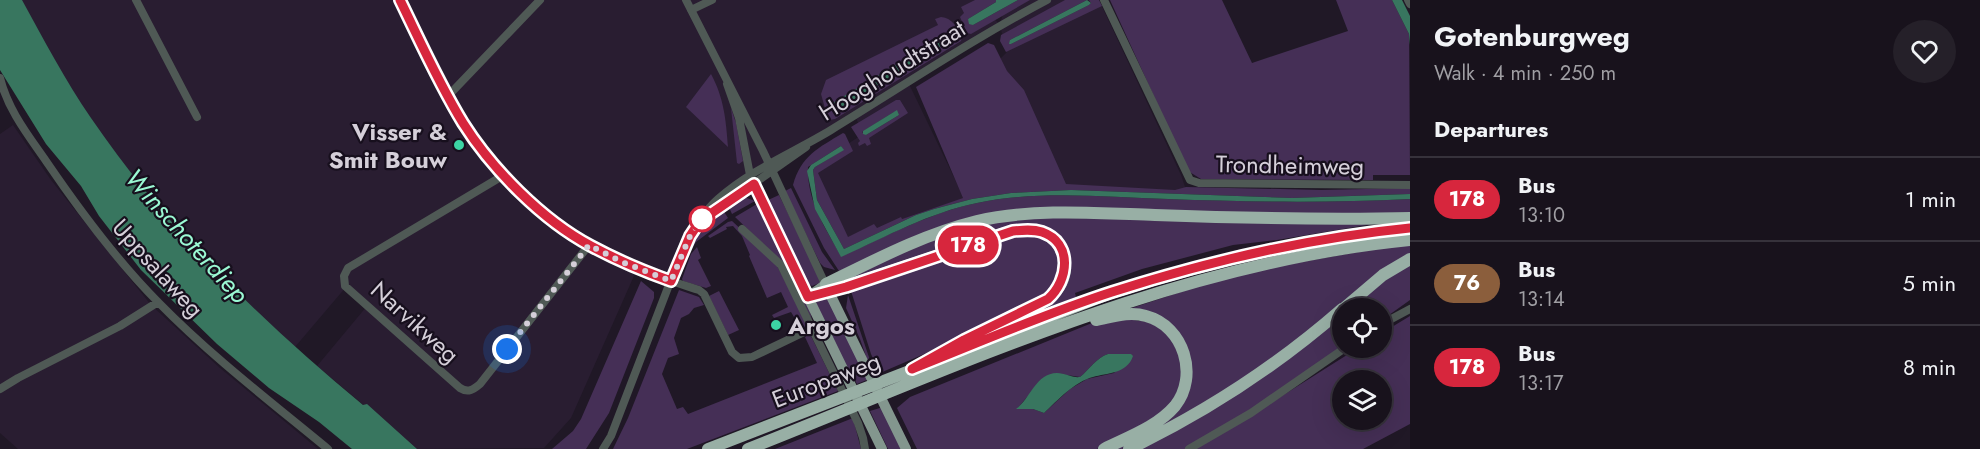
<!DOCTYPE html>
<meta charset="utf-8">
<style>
body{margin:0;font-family:Jost,sans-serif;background:#252029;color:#f1f3f6;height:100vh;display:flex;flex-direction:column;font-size:22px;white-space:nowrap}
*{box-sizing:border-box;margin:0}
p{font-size:20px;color:#9f9ea3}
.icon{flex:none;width:33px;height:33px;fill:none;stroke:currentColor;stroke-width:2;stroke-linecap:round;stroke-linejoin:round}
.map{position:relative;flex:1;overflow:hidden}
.sheet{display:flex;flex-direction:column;background:#18121c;width:570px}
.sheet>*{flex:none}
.badge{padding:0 12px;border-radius:20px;font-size:21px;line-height:39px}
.buttons{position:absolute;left:1332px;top:298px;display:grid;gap:12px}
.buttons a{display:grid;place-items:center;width:60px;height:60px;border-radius:50%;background:#18121c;box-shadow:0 6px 24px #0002,0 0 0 2px #36323b;font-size:30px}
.you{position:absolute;width:30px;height:30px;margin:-15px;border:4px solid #fff;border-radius:50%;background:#1a73e8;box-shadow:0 0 0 9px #1a73e833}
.map>.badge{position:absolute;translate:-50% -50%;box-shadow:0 0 0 3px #fff}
h2{padding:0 24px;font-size:22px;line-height:54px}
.round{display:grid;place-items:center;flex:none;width:63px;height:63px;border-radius:32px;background:#252029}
.headline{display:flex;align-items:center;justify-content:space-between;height:102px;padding:0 24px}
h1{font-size:28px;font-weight:700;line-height:45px}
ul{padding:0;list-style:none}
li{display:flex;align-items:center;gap:18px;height:84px;padding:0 24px;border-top:2px solid #36323b}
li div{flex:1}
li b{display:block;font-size:22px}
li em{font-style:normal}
li .badge{min-width:66px;font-weight:700;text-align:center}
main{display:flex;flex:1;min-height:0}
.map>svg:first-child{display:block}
.built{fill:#291d31}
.green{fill:#452f56;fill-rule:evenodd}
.water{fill:#38765f}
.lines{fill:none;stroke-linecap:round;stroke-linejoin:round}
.minor{stroke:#4f5955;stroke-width:8}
.major{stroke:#83968e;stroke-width:10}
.highway{stroke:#98afa5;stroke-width:12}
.line-casing{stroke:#fff;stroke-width:14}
.line{stroke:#d7263d;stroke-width:9}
.walk{stroke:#d5cfd9;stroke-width:6;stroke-dasharray:0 10.8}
.poi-dot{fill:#3cd4a4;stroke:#170f1d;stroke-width:2}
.stop-dot{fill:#fff;stroke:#d7263d;stroke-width:3}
.labels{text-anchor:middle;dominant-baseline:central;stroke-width:4.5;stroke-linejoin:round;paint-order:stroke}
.street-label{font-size:24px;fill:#d5cfd9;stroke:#170f1d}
.poi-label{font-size:24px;font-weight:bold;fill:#d5cfd9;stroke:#170f1d;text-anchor:end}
.water-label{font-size:26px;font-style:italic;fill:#9bf9d4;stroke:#170f1d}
</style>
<main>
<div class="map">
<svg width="1410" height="449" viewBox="0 0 1410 449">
<rect width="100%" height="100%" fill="#201826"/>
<path class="built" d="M 20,0 L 977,0 L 1000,25 L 1005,5 L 1001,0 L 1099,0 L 1181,175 L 1187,193 L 1057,187 L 998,61 L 1007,52 L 1000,26 L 908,82 L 964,198 L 902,219 L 842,254 L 814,166 L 863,134 L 855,116 L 750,179 L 692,227 L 671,282 L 637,269 L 571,418 L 544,448 L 416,449 L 317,366 L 367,306 L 346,287 L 295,347 L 254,312 L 209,266 L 115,156 L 75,95 L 28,17 Z
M 13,125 L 51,180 L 151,305 L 220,368 L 318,449 L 18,449 L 0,433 L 0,134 Z"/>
<path class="green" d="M 975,0 L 996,0 L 996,2 L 968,19 L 973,25 L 1018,0 L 1030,0 L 971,34 L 967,33 L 960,17 L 964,13 L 961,7 Z
M 1065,0 L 1087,0 L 1010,40 L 1011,44 L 1089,5 L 1091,3 L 1089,0 L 1099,0 L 1102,6 L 1006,52 L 1000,41 L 1001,35 Z
M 1110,0 L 1222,0 L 1252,63 L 1348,31 L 1336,0 L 1392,0 L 1409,34 L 1410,175 L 1373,175 L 1373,180 L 1201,179 L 1188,171 Z
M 941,17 C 953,18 957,28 962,37 L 961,41 L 835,119 L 830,120 L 828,119 L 821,94 L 826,80 L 938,25 L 935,19 ZM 949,33 L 953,39 L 848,104 L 830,106 Z
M 988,43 L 994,45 L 1007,71 L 1024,90 L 1066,184 L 1175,190 L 1186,187 L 1321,190 L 1410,188 L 1410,194 L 1292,198 L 1071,190 L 1011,193 L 972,199 L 934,209 L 916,215 L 844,249 L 817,200 L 813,170 L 815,167 L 843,150 L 841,146 L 808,167 C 807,202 825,227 841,256 C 886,237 928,213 977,203 C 1040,190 1104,197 1168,199 C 1249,202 1329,203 1410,199 L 1410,212 L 1318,216 L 1016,212 L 839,271 L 824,248 L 793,185 C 801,156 818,148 843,133 L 845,134 L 853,151 L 818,173 L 848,237 L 874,224 L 877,228 L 901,217 L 902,219 L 963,198 L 916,87 Z
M 711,74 C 724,98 726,120 728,147 L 686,107 Z
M 896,100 L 900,100 L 908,113 L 869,138 L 871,144 L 867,146 L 865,143 L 859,146 L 858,143 L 860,141 L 851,127 ZM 894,112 L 899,115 L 866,135 L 862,132 Z
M 731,108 L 736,123 L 743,161 L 739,164 L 737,163 Z
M 791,188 L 822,252 L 835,270 L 824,267 L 820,263 L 785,191 Z
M 779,195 L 822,282 L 812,286 L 807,283 L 767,204 L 766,201 Z
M 744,197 L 755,201 L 732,214 L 728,205 Z
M 757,204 L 810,311 L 812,320 L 782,262 L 735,217 Z
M 723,210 L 728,218 L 696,242 L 688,255 L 680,277 L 679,274 L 694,241 L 707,226 L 705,225 Z
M 1058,216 L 1373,224 L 1277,240 L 1233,245 L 1142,269 L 1075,293 L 1076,297 L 1020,318 L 1070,272 L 1039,227 L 846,284 L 843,279 L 917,244 L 984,223 Z
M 732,221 L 774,260 L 807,324 L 806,327 L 800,327 L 791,312 L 774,318 L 772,315 L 788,307 L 781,292 L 767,298 L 749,256 L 750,255 L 742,236 L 733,226 L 726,227 L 727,229 L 710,238 L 708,236 L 728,222 Z
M 1037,235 L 1054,246 L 1062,268 L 1051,292 L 994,324 L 880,373 L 871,354 L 851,291 L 1006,236 Z
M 1410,243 L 1410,257 L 1275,360 L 1149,436 L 1122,449 L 1112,449 L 1147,432 L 1192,376 C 1192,330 1166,328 1131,310 L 1132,308 L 1211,282 L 1256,270 Z
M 697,247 L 701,258 L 698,260 L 711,286 L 706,288 L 683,281 L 682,279 L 691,254 Z
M 1410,262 L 1410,300 L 1382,320 L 1382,309 L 1347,309 Z
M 641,281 L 654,292 L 654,298 L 609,413 L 586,449 L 552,449 L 573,431 L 581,419 Z
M 679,290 L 699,297 L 704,305 L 694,308 L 689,314 L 681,318 L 674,338 L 679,354 L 668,358 L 662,374 L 677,409 L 683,407 L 688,414 L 817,363 L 805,337 L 810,334 L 838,391 L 687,449 L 613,449 L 628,418 Z
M 719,291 L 739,330 L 728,335 L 709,296 Z
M 848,295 L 875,375 L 873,376 L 860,339 L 846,308 Z
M 829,296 L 869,379 L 857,384 L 824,325 L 816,302 Z
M 1342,313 L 1342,347 L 1251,410 L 1185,449 L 1136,449 Z
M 1410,316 L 1410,424 L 1363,449 L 1195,449 L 1228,430 L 1358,348 L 1382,348 L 1382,333 ZM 1342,381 L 1382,381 L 1382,420 L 1342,420 Z
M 1118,318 L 1149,322 L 1168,333 L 1182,356 L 1182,383 L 1170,405 L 1146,424 L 1097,449 L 917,449 L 897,408 L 910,397 L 1092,323 ZM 1108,354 L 1131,354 L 1114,373 L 1087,379 L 1070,389 L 1044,413 L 1033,409 L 1017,409 L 1027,397 L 1060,374 L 1080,377 C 1090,369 1096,358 1108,354 Z
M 883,407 L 903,449 L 888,449 L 870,411 Z
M 853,418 L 861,449 L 775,449 Z"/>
<path class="water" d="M 0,0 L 22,0 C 44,40 65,80 91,118 C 168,230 259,319 363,405 L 367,404 L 417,449 L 352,449 L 319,422 L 269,388 L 217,344 L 141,270 L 99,216 L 81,186 L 46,144 L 0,70 Z
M 996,0 L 1018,0 L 973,25 L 969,24 L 968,19 L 996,2 Z
M 1087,0 L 1091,3 L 1089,5 L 1011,44 L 1009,44 L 1010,40 Z
M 1392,0 L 1402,0 L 1410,16 L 1410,45 L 1409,34 Z
M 951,32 L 954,36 L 953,39 L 847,104 L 834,111 L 831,108 L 831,104 Z
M 897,110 L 899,115 L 866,135 L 863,134 L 863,131 Z
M 841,146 L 844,150 L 815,167 L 813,170 L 817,200 L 844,249 L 916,215 L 934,209 L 972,199 L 1011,193 L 1071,190 L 1292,198 L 1410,194 L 1410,199 C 1329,203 1249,202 1168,199 C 1104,197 1040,190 977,203 C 928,213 886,237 841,257 L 815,209 L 807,171 L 811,165 Z
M 1108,354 L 1131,354 L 1133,356 C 1127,374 1107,373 1093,377 C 1074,382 1058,400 1044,413 L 1033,409 L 1016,409 C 1030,399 1036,373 1057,373 C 1065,373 1072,378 1080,377 C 1090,369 1096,358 1108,354 Z"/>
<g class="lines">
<path class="minor" d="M 136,0 L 197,117
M 400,0 C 420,41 439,83 463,122 C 499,181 558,234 622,262 C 647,274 674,282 699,290 L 704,294 L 732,352 L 739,358 L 752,357 L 821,324
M 686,0 L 763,151 L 827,288
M 1104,0 L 1190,180 L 1199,183 L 1410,185
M 1408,0 L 1410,4
M 691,10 L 712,0
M 0,78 C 8,110 28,135 46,161 C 78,208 119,263 159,303 C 211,356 271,402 328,449
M 727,84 L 739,118 L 750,175 L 760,201 L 808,297 L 812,296
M 448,96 L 540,0
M 504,175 L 348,268 L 344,276 L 345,286 L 460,388 C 468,393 473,390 480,384 L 589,245
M 706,217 L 806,147
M 742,229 L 781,265 L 858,423 L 863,438 L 865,449
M 1382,324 L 1410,309
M 0,389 L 18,378 L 120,326 L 158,302
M 603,449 L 611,436 L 682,251 C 691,233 702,213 718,199 C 752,169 793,153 831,130 C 903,86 973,39 1047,0
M 1189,449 L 1251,413 L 1345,348"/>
<path class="major" d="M 826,284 L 808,297 L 882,449
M 829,292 L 906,449"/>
<path class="highway" d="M 826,284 C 875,260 924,234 977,221 C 1035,208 1096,213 1155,215 C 1240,218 1325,220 1410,218
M 829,292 L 1005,233 C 1022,229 1041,227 1054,240 C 1060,246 1064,255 1065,264 C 1067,298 1030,309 1005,321 C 990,328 975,335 959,343
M 1343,309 L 1383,275 L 1410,259
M 1096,320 C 1112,317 1129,311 1146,316 C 1184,326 1199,376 1175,406 C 1157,427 1128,437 1104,449
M 708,449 L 1111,293 C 1209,262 1308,238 1410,228
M 748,449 C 963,364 1177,263 1410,240
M 1129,449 C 1206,412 1278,365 1342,309"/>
</g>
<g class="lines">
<defs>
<path id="line" d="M 400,0 C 420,41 439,84 463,123 C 492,169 542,220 591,246 C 617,260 643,271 671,281 L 690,236 L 700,221 L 754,184 L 808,297 L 846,287 L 1013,231 C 1023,230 1033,229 1042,232 C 1073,243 1069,280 1048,299 L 964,340 L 912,369 C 978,343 1044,314 1112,292 C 1209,261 1309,238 1410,228"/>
</defs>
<use href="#line" class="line-casing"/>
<use href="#line" class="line"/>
<path class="walk" d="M 507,349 L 589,245 L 622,262 L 671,281 L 690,236 L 702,219"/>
</g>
<g class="poi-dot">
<circle cx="459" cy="145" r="6"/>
<circle cx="776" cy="325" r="6"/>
</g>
<circle class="stop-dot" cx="702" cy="219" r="12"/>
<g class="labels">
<g class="street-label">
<text transform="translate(892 70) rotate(-32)">Hooghoudtstraat</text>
<text transform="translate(1290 165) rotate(1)">Trondheimweg</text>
<text transform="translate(158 268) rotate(48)">Uppsalaweg</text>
<text transform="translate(415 322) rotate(42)">Narvikweg</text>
<text transform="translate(826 380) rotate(-21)">Europaweg</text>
</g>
<g class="poi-label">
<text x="447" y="131">Visser &amp;<tspan x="447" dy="28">Smit Bouw</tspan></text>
<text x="788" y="325" text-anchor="start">Argos</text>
</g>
<g class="water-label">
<text transform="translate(187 236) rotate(48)">Winschoterdiep</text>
</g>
</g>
</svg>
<div class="buttons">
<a><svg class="icon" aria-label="locate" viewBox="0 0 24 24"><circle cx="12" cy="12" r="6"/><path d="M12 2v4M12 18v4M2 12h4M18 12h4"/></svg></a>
<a><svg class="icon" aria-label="layers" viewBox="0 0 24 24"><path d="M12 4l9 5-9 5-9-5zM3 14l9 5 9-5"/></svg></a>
</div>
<div class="you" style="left:507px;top:349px"></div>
<b class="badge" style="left:968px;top:245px;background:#d7263d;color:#fff">178</b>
</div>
<section class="sheet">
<div class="headline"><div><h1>Gotenburgweg</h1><p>Walk · 4 min · 250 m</p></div><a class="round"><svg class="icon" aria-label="heart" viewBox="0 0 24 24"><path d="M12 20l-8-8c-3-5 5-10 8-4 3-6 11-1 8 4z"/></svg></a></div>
<h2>Departures</h2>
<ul>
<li><span class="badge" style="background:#d7263d;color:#fff">178</span><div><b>Bus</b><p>13:10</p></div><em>1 min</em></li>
<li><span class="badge" style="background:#8b5e3c;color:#fff">76</span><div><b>Bus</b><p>13:14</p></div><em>5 min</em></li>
<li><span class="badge" style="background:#d7263d;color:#fff">178</span><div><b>Bus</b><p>13:17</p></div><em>8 min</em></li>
</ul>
</section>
</main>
